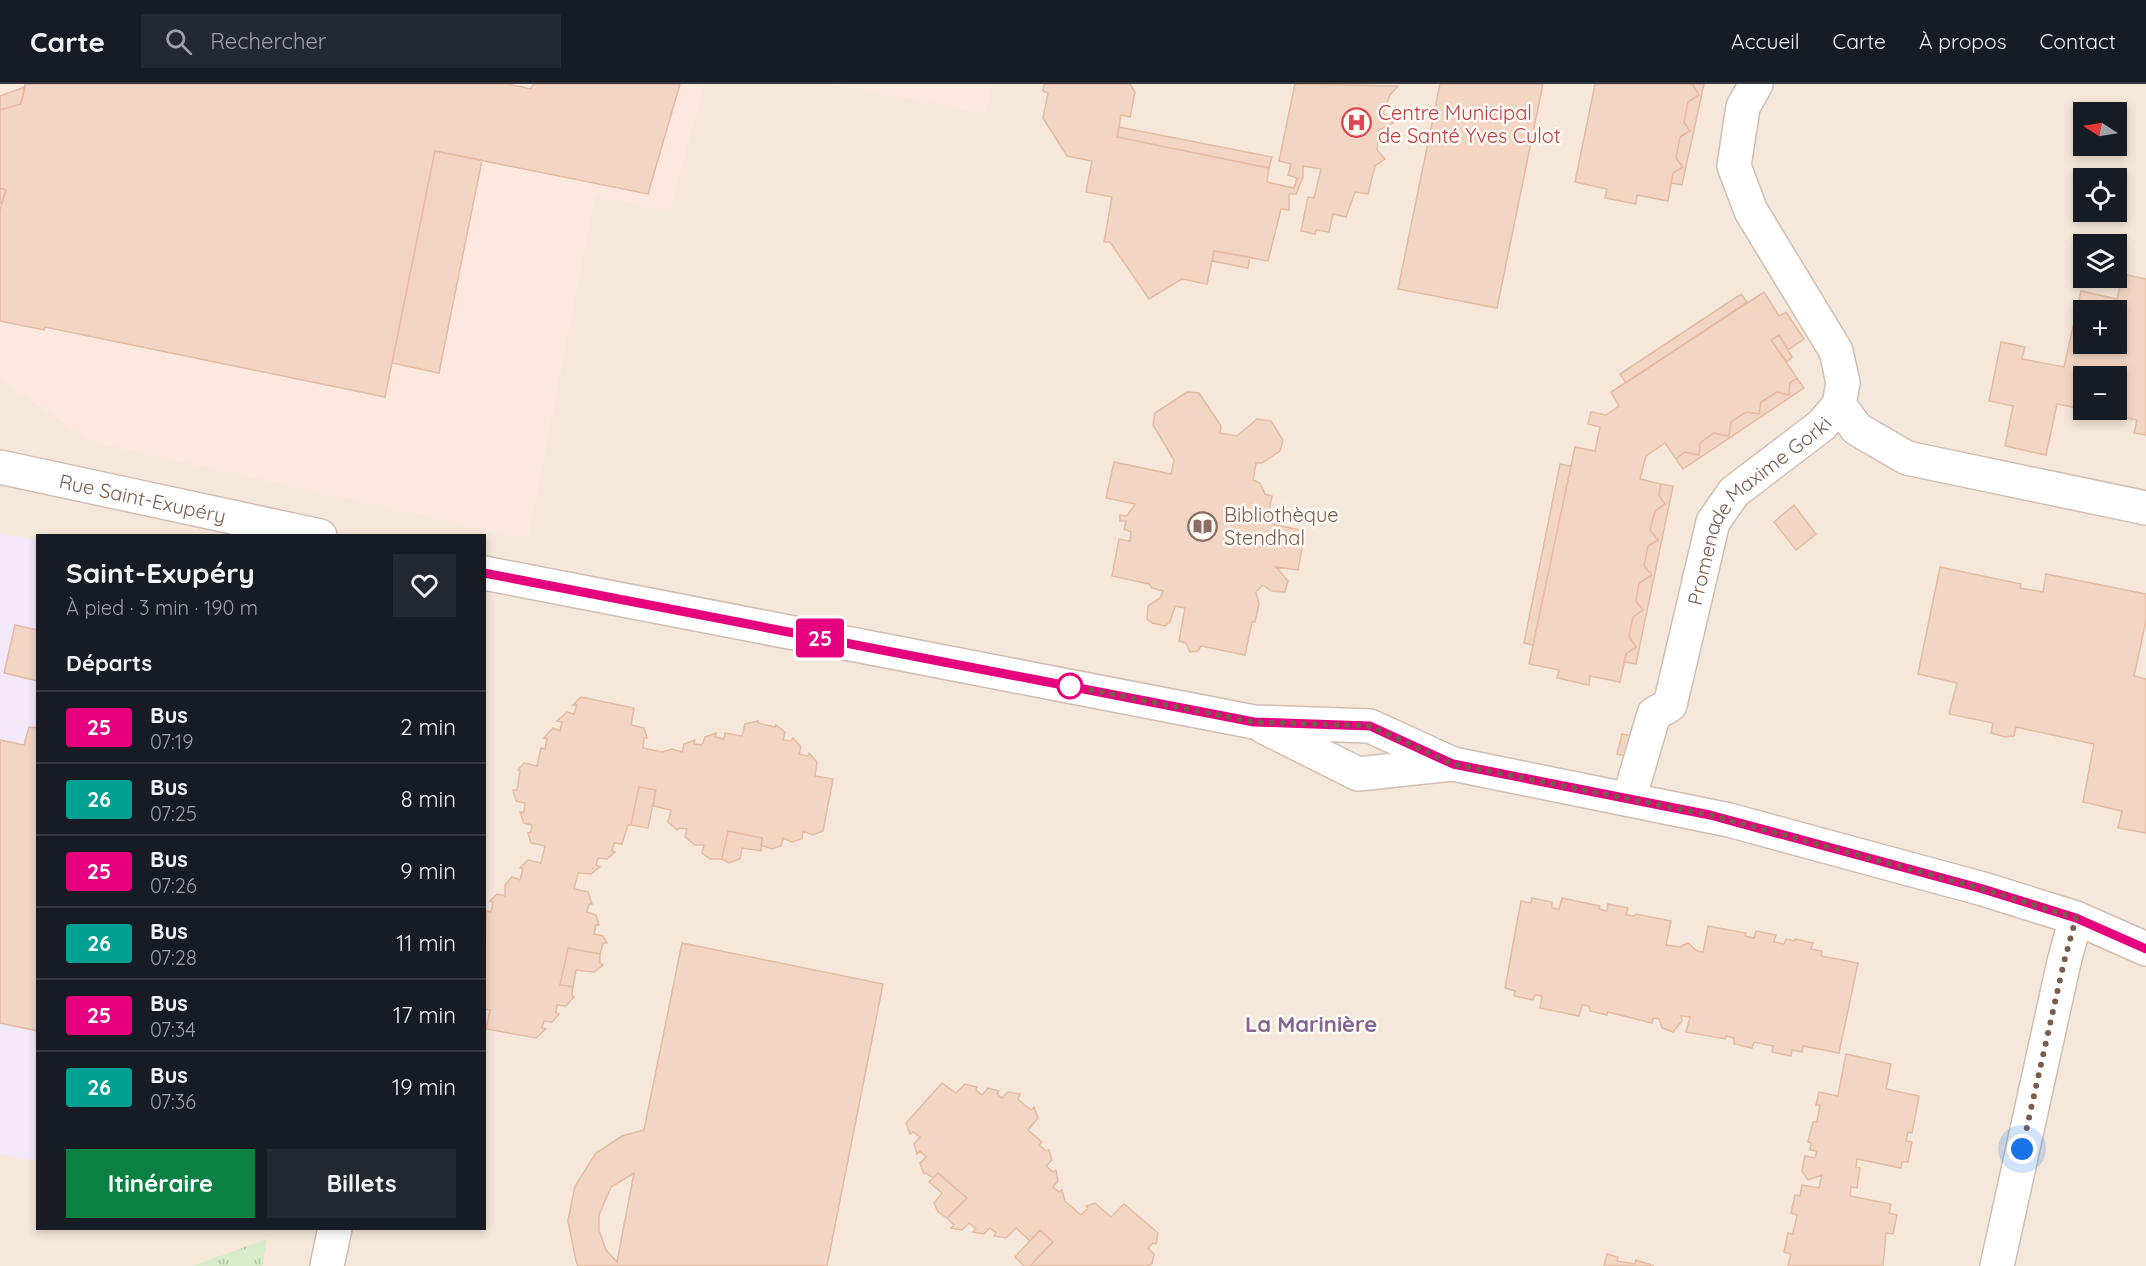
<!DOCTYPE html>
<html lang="fr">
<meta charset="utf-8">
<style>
body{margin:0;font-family:Quicksand,sans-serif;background:#242831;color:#f1f3f6;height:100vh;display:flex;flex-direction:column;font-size:22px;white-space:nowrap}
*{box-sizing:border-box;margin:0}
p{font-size:20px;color:#9ea1a6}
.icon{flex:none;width:33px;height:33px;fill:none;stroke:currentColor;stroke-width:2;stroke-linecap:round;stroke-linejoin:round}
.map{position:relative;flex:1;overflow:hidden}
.side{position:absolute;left:36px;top:450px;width:450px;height:696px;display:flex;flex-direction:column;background:#171b24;border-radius:0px;box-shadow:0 3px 9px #0003}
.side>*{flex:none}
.badge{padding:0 12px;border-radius:4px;font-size:21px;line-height:39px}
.needle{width:39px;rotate:282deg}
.controls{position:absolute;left:2073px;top:18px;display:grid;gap:12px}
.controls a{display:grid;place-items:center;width:54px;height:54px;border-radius:0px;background:#171b24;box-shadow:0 3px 9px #0003;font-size:30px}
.you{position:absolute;width:30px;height:30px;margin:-15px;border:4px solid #fff;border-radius:50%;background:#1a73e8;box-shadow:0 0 0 9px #1a73e833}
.map>.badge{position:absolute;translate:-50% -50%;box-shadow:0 0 0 3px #fff}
h2{padding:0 30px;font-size:22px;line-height:54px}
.round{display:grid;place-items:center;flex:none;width:63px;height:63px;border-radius:0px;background:#242831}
.overview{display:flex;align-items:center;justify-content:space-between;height:102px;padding:0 30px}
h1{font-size:28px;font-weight:700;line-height:45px}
.primary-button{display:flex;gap:12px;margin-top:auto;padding:12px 30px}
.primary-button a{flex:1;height:69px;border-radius:0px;background:#0b8043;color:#fff;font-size:24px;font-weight:700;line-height:69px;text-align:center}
.primary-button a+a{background:#242831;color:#f1f3f6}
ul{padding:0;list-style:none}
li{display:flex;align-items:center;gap:18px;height:72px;padding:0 30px;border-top:2px solid #363941}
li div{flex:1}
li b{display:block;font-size:22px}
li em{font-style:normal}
li .badge{min-width:66px;font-weight:700;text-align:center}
header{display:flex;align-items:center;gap:36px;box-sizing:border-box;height:84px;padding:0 30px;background:#171b24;border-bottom:2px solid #363941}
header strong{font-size:28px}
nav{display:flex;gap:33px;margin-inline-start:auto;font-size:21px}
.search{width:420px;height:54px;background:#242831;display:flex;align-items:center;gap:15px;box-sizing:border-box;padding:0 21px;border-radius:0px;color:#9ea1a6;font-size:22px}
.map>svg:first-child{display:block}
.residential{fill:#f5e8da;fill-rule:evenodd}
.commercial{fill:#fde8e0}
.education{fill:#f3e8fa}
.park{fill:url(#park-tufts)}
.building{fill:#f3d5c3;stroke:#e6bba3;stroke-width:1.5;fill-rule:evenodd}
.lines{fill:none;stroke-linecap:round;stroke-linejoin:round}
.minor-casing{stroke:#d1beb0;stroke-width:36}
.minor{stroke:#fff;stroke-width:33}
.line-casing{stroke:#fff;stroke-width:14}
.line{stroke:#e6007e;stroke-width:9}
.walk{stroke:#7a5c4d;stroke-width:6;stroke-dasharray:0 10.8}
.stop-dot{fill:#fff;stroke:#e6007e;stroke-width:3}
.labels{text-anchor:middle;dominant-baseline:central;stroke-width:5;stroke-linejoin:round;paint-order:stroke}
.health-label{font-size:20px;fill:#be3a42;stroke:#fffaf3;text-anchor:start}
.street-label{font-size:20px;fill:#7a5c4d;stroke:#fffaf3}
.education-label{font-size:20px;fill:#785e54;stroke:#fffaf3;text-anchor:start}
.quarter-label{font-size:22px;font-weight:bold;fill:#846695;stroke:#fffaf3}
</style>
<header>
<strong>Carte</strong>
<div class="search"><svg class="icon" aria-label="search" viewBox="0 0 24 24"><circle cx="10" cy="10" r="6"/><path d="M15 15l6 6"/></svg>Rechercher</div>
<nav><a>Accueil</a><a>Carte</a><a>À propos</a><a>Contact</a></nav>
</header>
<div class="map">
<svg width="2146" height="1182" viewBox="0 0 2146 1182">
<defs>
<pattern id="park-tufts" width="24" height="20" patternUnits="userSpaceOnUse" patternTransform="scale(1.5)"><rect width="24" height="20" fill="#d8ecc9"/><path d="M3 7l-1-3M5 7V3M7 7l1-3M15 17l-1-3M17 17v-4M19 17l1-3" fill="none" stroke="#b4c2a5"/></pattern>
</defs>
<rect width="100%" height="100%" fill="#fdf6ec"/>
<path class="residential" d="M 0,0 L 2146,0 L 2146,1182 L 0,1182 ZM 2084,28 L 2116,28 L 2116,62 L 2084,62 ZM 2084,94 L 2116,94 L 2116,128 L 2084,128 ZM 2084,160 L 2116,160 L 2116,194 L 2084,194 ZM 2084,226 L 2116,226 L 2116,260 L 2084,260 ZM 2084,292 L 2116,292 L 2116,326 L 2084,326 ZM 38,452 L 484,452 L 484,1144 L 38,1144 Z"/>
<path class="commercial" d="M 0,0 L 704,0 L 670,127 L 595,112 L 528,455 L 89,357 L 0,294 Z
M 828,0 L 992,0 L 986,29 Z"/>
<path class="education" d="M 0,449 L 37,457 L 37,1077 L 0,1070 Z"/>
<path class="park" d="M 267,1155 L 262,1182 L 193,1182 Z"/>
<path class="building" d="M 25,0 L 508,0 L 531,5 L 533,0 L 680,0 L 648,110 L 435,67 L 385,313 L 45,243 L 44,246 L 0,237 L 0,126 L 6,106 L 0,104 L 0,26 L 21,20 Z
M 1044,0 L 1130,0 L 1135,8 L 1130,33 L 1121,31 L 1117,53 L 1269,84 L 1267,98 L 1294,104 L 1297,94 L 1288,91 L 1291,80 L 1279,77 L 1295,0 L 1398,2 L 1390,11 L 1383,29 L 1393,39 L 1379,46 L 1377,66 L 1385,75 L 1375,82 L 1368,110 L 1355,108 L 1346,133 L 1333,130 L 1329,148 L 1316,146 L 1315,150 L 1301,147 L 1308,113 L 1314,114 L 1321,85 L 1303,82 L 1303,93 L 1296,110 L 1289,110 L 1289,126 L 1281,125 L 1268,177 L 1214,167 L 1207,200 L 1182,195 L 1149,215 L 1110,158 L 1104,158 L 1112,113 L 1086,108 L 1092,77 L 1067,72 L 1043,34 L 1048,9 L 1043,7 Z
M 1440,0 L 1543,0 L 1497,224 L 1398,205 Z
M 1595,0 L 1692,0 L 1699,11 L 1688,18 L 1684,38 L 1690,47 L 1680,53 L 1676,74 L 1683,83 L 1673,89 L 1668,117 L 1637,111 L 1636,120 L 1605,114 L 1607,105 L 1575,98 Z
M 1692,0 L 1704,0 L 1682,101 L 1671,99 L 1673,89 L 1683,83 L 1676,74 L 1680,53 L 1690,47 L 1684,38 L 1688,18 L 1699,11 Z
M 25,3 L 21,20 L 0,26 L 0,12 Z
M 1119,43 L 1272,73 L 1269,84 L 1117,53 Z
M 435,67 L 482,76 L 439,289 L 392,279 Z
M 0,104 L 6,106 L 1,120 L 0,119 Z
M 1214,167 L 1250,173 L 1248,184 L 1212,177 Z
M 2123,190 L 2146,195 L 2146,351 L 2134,349 L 2137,336 L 2057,320 L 2046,371 L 2005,362 L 2013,322 L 1989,317 L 2001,258 L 2025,263 L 2022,275 L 2064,283 L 2081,207 L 2117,215 ZM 2084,226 L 2116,226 L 2116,260 L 2084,260 ZM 2084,292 L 2116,292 L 2116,326 L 2084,326 Z
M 1764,208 L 1779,232 L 1786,228 L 1804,255 L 1788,266 L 1779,251 L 1771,256 L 1797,294 L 1790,299 L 1789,311 L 1777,308 L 1761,318 L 1759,330 L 1746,328 L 1731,338 L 1729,352 L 1714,349 L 1700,359 L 1699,371 L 1685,368 L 1676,375 L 1665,359 L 1646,372 L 1640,395 L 1661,400 L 1659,411 L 1665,420 L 1655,427 L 1650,446 L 1658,456 L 1648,462 L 1644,482 L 1652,491 L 1639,499 L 1636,517 L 1643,526 L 1633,533 L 1629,552 L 1636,563 L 1626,570 L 1620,598 L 1590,592 L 1589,601 L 1557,594 L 1559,586 L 1529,580 L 1575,363 L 1595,367 L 1600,343 L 1588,340 L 1591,328 L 1606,331 L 1619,322 L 1611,308 Z
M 1741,210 L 1747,218 L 1626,299 L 1620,290 Z
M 1779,251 L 1792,273 L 1787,278 L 1771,256 Z
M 1797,294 L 1804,304 L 1683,385 L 1676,375 L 1685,368 L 1699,371 L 1700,359 L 1714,349 L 1729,352 L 1731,338 L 1746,328 L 1759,330 L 1761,318 L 1777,308 L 1789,311 L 1790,299 Z
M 1187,308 L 1199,309 L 1221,342 L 1220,349 L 1237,352 L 1257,335 L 1271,337 L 1283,356 L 1280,367 L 1262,379 L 1256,379 L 1253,396 L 1260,399 L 1265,410 L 1272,412 L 1267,439 L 1305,447 L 1298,486 L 1276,483 L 1288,497 L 1285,508 L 1271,507 L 1263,501 L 1256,508 L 1259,520 L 1255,538 L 1252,538 L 1245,571 L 1201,562 L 1198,567 L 1190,568 L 1186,559 L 1179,557 L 1185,524 L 1175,522 L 1170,538 L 1165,542 L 1152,539 L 1147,535 L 1148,522 L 1160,514 L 1163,507 L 1152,504 L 1149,500 L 1112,492 L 1119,455 L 1130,457 L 1131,448 L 1124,445 L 1126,437 L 1120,437 L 1120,431 L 1127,432 L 1135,420 L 1106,414 L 1114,378 L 1171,390 L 1174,376 L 1153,341 L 1155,329 Z
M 1560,380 L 1571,382 L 1533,561 L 1524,559 Z
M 1661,400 L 1673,402 L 1636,580 L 1624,578 L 1626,570 L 1636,563 L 1629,552 L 1633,533 L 1643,526 L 1636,517 L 1639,499 L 1652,491 L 1644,482 L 1648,462 L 1658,456 L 1650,446 L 1655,427 L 1665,420 L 1659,411 Z
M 1794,421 L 1816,450 L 1796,466 L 1774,438 Z
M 1940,483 L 2021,500 L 2020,504 L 2043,508 L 2046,490 L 2146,510 L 2146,537 L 2134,592 L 2146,595 L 2146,749 L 2118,744 L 2122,727 L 2083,718 L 2094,660 L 2016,643 L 2014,652 L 2005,653 L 1991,649 L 1993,639 L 1949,630 L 1957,599 L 1918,590 Z
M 15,541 L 38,546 L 38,597 L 4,589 Z
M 581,613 L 634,624 L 631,641 L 644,644 L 647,654 L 644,654 L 643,664 L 662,668 L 672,665 L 682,668 L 684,660 L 695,656 L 694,660 L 702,661 L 705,653 L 716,649 L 715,653 L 724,655 L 725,649 L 742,652 L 745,640 L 758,637 L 758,639 L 775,643 L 776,641 L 785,648 L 783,656 L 791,657 L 793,654 L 801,663 L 799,670 L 808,672 L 809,669 L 817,678 L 815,692 L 833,695 L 823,747 L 813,751 L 803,747 L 802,755 L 792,758 L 783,754 L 781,762 L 772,765 L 761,761 L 762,754 L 728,747 L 722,775 L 710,775 L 702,769 L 704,761 L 695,761 L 685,753 L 687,745 L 679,744 L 677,746 L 668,738 L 671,726 L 653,722 L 656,706 L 639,703 L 631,741 L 628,741 L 622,760 L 614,759 L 612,767 L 615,768 L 607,775 L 598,774 L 596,781 L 600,783 L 591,790 L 578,789 L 574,805 L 588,808 L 592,820 L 589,820 L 587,828 L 596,831 L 599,841 L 596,841 L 594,850 L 603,852 L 607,859 L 603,859 L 600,870 L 568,864 L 560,901 L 573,903 L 572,912 L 574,913 L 566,922 L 557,921 L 556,929 L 559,930 L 552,938 L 544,937 L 542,944 L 546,945 L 536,954 L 486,945 L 490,926 L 484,925 L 486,827 L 491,828 L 493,818 L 490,817 L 497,810 L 505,812 L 505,801 L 512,793 L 520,796 L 523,785 L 520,784 L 528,776 L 541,779 L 545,762 L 531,759 L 528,749 L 531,748 L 532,741 L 524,739 L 520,728 L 524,728 L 525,719 L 516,717 L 513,706 L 517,706 L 520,687 L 518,686 L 524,679 L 537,682 L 541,664 L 545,665 L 547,655 L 544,654 L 553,644 L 560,647 L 562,638 L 557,637 L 567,628 L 574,630 L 577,621 L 573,621 Z
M 29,643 L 38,644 L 38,947 L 0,939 L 0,656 L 24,661 Z
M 1622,650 L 1642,654 L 1638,675 L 1617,670 Z
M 639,703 L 656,706 L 648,744 L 631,741 Z
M 728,747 L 762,754 L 761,767 L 742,764 L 740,775 L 729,779 L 722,775 Z
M 1532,814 L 1552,818 L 1552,824 L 1559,825 L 1562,814 L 1600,822 L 1599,825 L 1607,827 L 1608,820 L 1628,824 L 1626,831 L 1634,832 L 1636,830 L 1671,837 L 1666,861 L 1680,863 L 1688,859 L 1697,867 L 1703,868 L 1708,842 L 1746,849 L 1745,852 L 1754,854 L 1756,847 L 1776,851 L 1774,858 L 1784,860 L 1786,855 L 1795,857 L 1795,855 L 1813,859 L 1811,865 L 1822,867 L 1821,872 L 1858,879 L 1839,969 L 1803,962 L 1802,968 L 1792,966 L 1791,972 L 1772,968 L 1773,962 L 1754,958 L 1752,964 L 1734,960 L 1734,954 L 1726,952 L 1725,955 L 1686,948 L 1690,933 L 1681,932 L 1682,937 L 1673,948 L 1662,944 L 1659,935 L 1653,934 L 1652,939 L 1608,928 L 1607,931 L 1590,927 L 1589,922 L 1582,921 L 1579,932 L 1540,924 L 1542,912 L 1535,911 L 1533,916 L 1514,912 L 1515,907 L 1505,904 L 1521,817 L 1531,819 Z
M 682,859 L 883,900 L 827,1182 L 578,1182 L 576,1177 L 568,1137 L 575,1102 L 596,1069 L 622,1052 L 644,1046 ZM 634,1089 L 617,1178 L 606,1166 L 599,1146 L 599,1131 L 611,1103 Z
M 568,864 L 600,870 L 600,879 L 603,881 L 594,888 L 576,886 L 573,903 L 560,901 Z
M 1846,970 L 1891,980 L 1886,1005 L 1919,1012 L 1912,1049 L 1908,1048 L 1906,1057 L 1912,1058 L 1908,1078 L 1902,1078 L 1901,1084 L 1857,1075 L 1856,1083 L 1860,1084 L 1857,1104 L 1851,1103 L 1850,1112 L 1891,1120 L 1889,1129 L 1897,1131 L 1893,1150 L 1886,1149 L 1883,1182 L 1788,1182 L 1791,1170 L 1784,1168 L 1788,1149 L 1793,1150 L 1797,1131 L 1791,1129 L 1795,1111 L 1800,1112 L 1802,1101 L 1819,1104 L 1822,1091 L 1808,1096 L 1802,1087 L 1805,1072 L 1815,1074 L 1817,1067 L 1810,1066 L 1811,1059 L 1808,1058 L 1813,1038 L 1817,1038 L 1820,1021 L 1816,1021 L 1819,1008 L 1838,1012 Z
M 942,999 L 956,1009 L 965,1000 L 977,1003 L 976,1006 L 982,1011 L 988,1004 L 999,1007 L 997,1010 L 1002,1014 L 1008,1008 L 1020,1010 L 1018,1015 L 1031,1026 L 1034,1023 L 1038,1034 L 1028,1046 L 1042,1058 L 1039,1061 L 1046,1067 L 1049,1066 L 1052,1076 L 1046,1082 L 1053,1088 L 1056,1086 L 1058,1097 L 1053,1103 L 1059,1108 L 1062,1106 L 1065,1117 L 1081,1131 L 1088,1124 L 1086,1122 L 1095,1119 L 1111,1133 L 1124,1120 L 1158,1149 L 1156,1160 L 1153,1159 L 1148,1164 L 1154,1170 L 1152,1180 L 1146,1182 L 1030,1182 L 1053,1158 L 1040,1146 L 1030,1157 L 1016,1144 L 1006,1154 L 994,1152 L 996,1149 L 990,1144 L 984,1150 L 973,1148 L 976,1145 L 969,1139 L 962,1146 L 951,1144 L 954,1141 L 947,1134 L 967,1114 L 938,1089 L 933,1094 L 926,1089 L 924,1090 L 920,1079 L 926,1073 L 920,1067 L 917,1070 L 914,1060 L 920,1053 L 913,1048 L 910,1050 L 906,1039 Z
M 938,1089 L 967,1114 L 947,1134 L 938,1128 L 934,1119 L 942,1109 L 929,1098 Z
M 1040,1146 L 1053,1158 L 1030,1182 L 1024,1182 L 1015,1173 Z
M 1607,1170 L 1618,1173 L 1617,1177 L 1635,1180 L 1636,1176 L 1654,1182 L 1604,1182 Z"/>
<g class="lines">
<defs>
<g id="minor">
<path d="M 1839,321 L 1857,345 L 1907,374 L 2146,424"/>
<path id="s1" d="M 0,383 L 320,452"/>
<path d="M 484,489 L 1254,638 L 1370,642 L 1453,680 L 1729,736 L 1983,805 L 2076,834 L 2146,865"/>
<path d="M 1264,643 L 1358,690 L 1452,680"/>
<path id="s2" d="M 1629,715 L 1654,630 L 1670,621 L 1713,438 L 1734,408 L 1822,341 L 1839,321 L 1843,299 L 1836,267 L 1751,127 L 1734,82 L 1743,23 L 1756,0"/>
<path d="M 327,1182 L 335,1144"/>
<path d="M 1997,1182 L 2064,878 L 2076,834"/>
</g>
</defs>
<use href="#minor" class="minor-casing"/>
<use href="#minor" class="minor"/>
</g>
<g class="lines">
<defs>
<path id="line" d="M 484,489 L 1254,638 L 1370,642 L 1453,680 L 1710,731 L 1983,805 L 2076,834 L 2146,865"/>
</defs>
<use href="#line" class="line-casing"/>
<use href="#line" class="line"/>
<path class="walk" d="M 1070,602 L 1254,638 L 1370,642 L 1453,680 L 1710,731 L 1983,805 L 2076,834 L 2064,878 L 2022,1065"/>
</g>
<defs>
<symbol id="hospital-ring" viewBox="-11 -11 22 22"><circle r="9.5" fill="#fffaf3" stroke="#e0444e" stroke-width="1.5"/><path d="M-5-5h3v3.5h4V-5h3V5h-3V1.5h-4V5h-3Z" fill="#e0444e"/></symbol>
<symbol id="library-ring" viewBox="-11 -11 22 22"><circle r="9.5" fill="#fffaf3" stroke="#8d6e63" stroke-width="1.5"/><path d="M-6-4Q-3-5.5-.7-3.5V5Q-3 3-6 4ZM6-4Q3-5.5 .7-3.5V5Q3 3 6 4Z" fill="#8d6e63"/></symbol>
</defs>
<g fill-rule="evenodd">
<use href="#hospital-ring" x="1340" y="22" width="33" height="33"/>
<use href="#library-ring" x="1186" y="426" width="33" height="33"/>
</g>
<circle class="stop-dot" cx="1070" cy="602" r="12"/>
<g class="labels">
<g class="health-label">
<text x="1378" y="28">Centre Municipal<tspan x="1378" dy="23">de Santé Yves Culot</tspan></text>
</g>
<g class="street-label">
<text stroke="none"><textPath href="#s1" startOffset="146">Rue Saint-Exupéry</textPath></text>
<text stroke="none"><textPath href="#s2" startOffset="330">Promenade Maxime Gorki</textPath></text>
</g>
<g class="education-label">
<text x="1224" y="430">Bibliothèque<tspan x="1224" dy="23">Stendhal</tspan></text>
</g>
<g class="quarter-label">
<text x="1311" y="940">La Marinière</text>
</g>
</g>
</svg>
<div class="controls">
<a><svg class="needle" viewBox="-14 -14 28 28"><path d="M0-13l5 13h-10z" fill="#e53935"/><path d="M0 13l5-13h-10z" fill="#9ea1a6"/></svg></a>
<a><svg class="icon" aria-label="locate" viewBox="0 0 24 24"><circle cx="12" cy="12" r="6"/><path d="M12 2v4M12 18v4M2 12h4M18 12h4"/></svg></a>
<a><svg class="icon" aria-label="layers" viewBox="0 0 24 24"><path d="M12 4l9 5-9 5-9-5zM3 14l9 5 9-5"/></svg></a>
<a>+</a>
<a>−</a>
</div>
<div class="you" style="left:2022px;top:1065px"></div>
<b class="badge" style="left:820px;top:554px;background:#e6007e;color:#fff">25</b>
<section class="side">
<div class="overview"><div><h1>Saint-Exupéry</h1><p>À pied · 3 min · 190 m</p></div><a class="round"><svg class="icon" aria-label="heart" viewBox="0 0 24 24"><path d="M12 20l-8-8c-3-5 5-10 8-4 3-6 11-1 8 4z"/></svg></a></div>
<h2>Départs</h2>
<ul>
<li><span class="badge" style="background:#e6007e;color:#fff">25</span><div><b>Bus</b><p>07:19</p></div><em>2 min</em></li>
<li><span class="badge" style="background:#00a092;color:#fff">26</span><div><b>Bus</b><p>07:25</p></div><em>8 min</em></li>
<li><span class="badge" style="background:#e6007e;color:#fff">25</span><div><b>Bus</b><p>07:26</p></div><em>9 min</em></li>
<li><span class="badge" style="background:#00a092;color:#fff">26</span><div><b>Bus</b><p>07:28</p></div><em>11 min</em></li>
<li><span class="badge" style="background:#e6007e;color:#fff">25</span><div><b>Bus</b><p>07:34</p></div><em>17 min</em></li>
<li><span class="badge" style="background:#00a092;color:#fff">26</span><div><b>Bus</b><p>07:36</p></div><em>19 min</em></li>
</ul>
<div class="primary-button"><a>Itinéraire</a><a>Billets</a></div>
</section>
</div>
